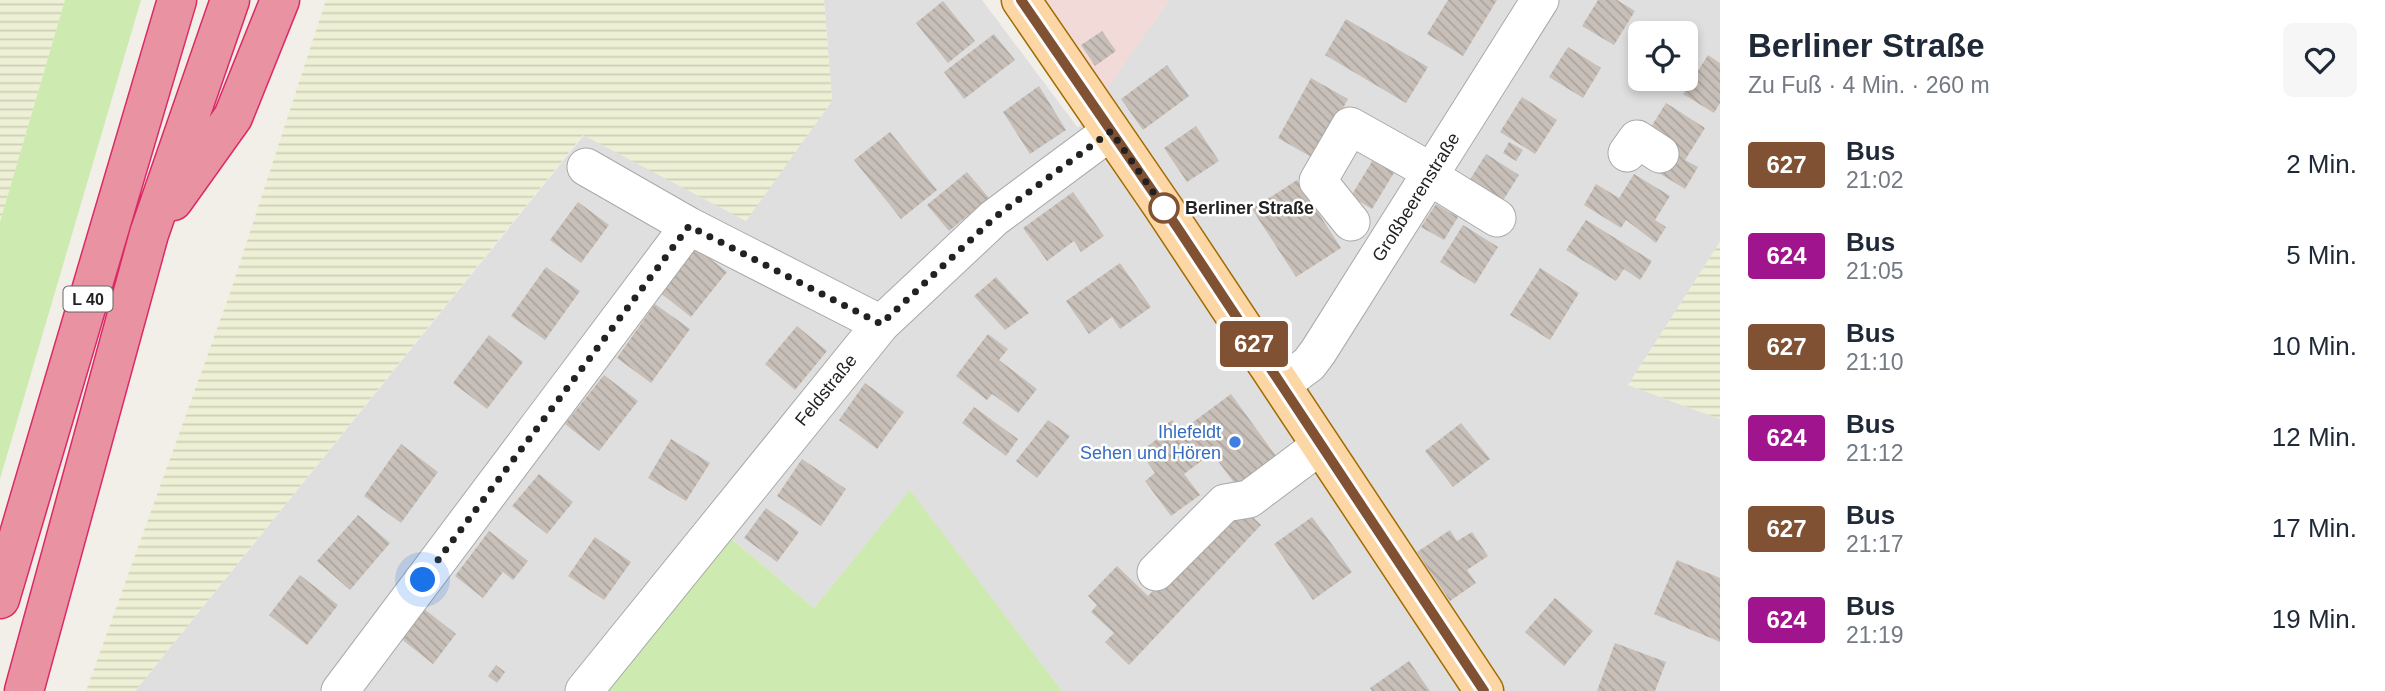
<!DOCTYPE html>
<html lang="de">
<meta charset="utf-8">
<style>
body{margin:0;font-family:Arial,sans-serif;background:#f6f6f7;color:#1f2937;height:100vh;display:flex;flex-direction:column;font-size:26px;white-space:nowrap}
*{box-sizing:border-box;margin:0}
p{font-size:23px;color:#747a83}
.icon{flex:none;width:38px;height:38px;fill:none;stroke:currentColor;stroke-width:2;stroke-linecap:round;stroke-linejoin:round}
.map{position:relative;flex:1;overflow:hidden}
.side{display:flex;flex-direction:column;background:#fff;width:665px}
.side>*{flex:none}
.badge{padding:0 14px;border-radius:5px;font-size:24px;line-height:46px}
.buttons{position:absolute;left:1628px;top:21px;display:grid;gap:14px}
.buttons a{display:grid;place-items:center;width:70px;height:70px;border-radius:10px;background:#fff;box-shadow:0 4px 10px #0003;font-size:35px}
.you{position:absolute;width:35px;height:35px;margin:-18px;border:5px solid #fff;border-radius:50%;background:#1a73e8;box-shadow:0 0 0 10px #1a73e833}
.map>.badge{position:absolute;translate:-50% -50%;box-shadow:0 0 0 4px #fff}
.round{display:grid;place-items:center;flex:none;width:74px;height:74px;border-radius:10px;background:#f6f6f7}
.overview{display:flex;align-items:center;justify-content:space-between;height:119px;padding:0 28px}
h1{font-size:33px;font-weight:600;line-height:52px}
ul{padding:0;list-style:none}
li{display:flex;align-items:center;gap:21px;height:91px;padding:0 28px}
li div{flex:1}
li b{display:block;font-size:26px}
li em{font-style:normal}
li .badge{min-width:77px;font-weight:700;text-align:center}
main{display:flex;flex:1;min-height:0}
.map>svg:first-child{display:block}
.residential{fill:#e0dfdf;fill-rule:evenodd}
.commercial{fill:#f2dad9}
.farmland{fill:url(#farmland-rules)}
.grass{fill:#cdebb0}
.building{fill:url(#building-back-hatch)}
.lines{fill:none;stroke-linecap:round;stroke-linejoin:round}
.minor-casing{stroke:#a9a9a9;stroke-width:39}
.major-casing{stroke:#a06b00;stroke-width:41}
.highway-casing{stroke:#dc2a67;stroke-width:41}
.minor{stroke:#fff;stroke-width:37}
.major{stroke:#fcd6a4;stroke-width:38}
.highway{stroke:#e892a2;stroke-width:38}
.line-casing{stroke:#fff;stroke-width:16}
.line{stroke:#805233;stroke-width:10}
.walk{stroke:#222;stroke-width:7;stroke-dasharray:0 12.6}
.stop-dot{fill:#fff;stroke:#805233;stroke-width:3.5}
.shop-dot{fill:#3f7fe0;stroke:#fff;stroke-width:2.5}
.labels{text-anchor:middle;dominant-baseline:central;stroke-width:5;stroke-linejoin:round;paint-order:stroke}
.shield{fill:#fff;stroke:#646464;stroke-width:2}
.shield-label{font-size:16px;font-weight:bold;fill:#222}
.street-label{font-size:18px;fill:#222;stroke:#fff}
.stop-label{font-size:18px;font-weight:bold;fill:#222;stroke:#fff;text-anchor:start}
.shop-label{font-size:18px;fill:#366cbe;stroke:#fff;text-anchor:end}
</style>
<main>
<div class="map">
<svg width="1720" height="691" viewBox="0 0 1720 691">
<defs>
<pattern id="farmland-rules" width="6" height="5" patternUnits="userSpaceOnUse" patternTransform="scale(1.75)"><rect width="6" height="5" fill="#eef0d5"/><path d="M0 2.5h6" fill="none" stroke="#ccceb7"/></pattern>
<pattern id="building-back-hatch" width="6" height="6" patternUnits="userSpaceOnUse" patternTransform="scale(1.75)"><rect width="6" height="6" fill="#c7bfb8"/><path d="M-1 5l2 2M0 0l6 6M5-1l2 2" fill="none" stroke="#aba49e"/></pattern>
</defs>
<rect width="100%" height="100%" fill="#f2efe9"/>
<path class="residential" d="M 824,0 L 982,0 L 1078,128 L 1169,0 L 1720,0 L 1720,242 L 1628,385 L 1720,419 L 1720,691 L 1062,691 L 910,491 L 814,608 L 716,526 L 584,691 L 135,691 L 584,135 L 746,220 L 832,101 ZM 1640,33 L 1685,33 L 1685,79 L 1640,79 Z"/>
<path class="commercial" d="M 1041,0 L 1169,0 L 1105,92 Z"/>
<path class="farmland" d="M 0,0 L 65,0 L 0,222 Z
M 326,0 L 824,0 L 832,101 L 746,221 L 583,135 L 135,691 L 86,691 L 230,293 Z
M 1720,242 L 1720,419 L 1628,385 Z"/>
<path class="grass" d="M 65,0 L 141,0 L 0,479 L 0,222 Z
M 910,490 L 1062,691 L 584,691 L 716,526 L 814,608 Z"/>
<path class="building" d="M 1448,0 L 1497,0 L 1463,56 L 1427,34 Z
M 1598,0 L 1617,0 L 1635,11 L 1614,45 L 1582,26 Z
M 943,1 L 975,41 L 948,63 L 916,23 Z
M 1346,19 L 1428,67 L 1406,103 L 1325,55 Z
M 1102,31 L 1116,51 L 1095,66 L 1081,45 Z
M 994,34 L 1015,60 L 964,99 L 944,72 Z
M 1568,47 L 1601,68 L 1583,98 L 1549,77 Z
M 1708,55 L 1720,63 L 1720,103 L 1714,113 L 1683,94 Z
M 1167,65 L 1189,96 L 1143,130 L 1121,99 Z
M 1311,78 L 1348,99 L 1315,159 L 1278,138 Z
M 1039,86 L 1066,130 L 1030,154 L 1003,112 Z
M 1522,97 L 1557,120 L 1535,154 L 1500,132 Z
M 1666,103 L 1705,128 L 1685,160 L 1698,167 L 1685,189 L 1659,173 L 1672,152 L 1646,135 Z
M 1196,126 L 1219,161 L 1187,182 L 1164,148 Z
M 890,132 L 937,190 L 901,219 L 854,160 Z
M 1509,142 L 1523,150 L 1516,161 L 1503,153 Z
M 1379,150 L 1400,163 L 1372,209 L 1351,196 Z
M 1486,154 L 1519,175 L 1497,210 L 1464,189 Z
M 967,172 L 989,198 L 949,231 L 927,205 Z
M 1634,174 L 1670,196 L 1655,220 L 1666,227 L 1656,243 L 1626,220 L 1621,228 L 1584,205 L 1596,184 L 1619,198 Z
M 1297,180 L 1341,248 L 1296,277 L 1252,209 Z
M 1073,192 L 1104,236 L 1081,252 L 1074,241 L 1047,261 L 1023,228 Z
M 578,202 L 609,225 L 581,263 L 550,240 Z
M 1436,204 L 1458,217 L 1444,240 L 1421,227 Z
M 1586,220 L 1652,261 L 1640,280 L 1624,269 L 1616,281 L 1566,250 Z
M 1463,225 L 1498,247 L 1475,284 L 1440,262 Z
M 694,246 L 727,272 L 691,317 L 658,291 Z
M 1120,263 L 1151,307 L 1120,329 L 1112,317 L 1089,334 L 1066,301 Z
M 546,267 L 580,291 L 545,340 L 511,316 Z
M 1540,268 L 1579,293 L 1550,340 L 1510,315 Z
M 996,277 L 1029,313 L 1005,330 L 974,296 Z
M 655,304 L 690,329 L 651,383 L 617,358 Z
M 797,326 L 827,351 L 795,390 L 765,364 Z
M 988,334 L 1008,349 L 999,360 L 1037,389 L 1018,413 L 992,394 L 987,400 L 956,376 Z
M 489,335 L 523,362 L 487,409 L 453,383 Z
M 604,375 L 638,401 L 599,451 L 565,424 Z
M 865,383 L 904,412 L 877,449 L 839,420 Z
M 1231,394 L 1281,463 L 1241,492 L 1212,453 L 1184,474 L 1200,495 L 1171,516 L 1145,481 L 1155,473 L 1140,452 L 1161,436 L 1157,431 L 1172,420 L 1181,431 Z
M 974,407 L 1018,439 L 1006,456 L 962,423 Z
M 1048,420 L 1070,436 L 1037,478 L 1016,461 Z
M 1461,423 L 1490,459 L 1453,487 L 1425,451 Z
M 671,439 L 710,463 L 686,501 L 648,478 Z
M 401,444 L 438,472 L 401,523 L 364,496 Z
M 802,459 L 846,489 L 821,526 L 777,496 Z
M 539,474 L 573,502 L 547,534 L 512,506 Z
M 1237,502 L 1261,525 L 1129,665 L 1105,642 L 1114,633 L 1091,612 L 1097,605 L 1088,596 L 1117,566 L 1148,596 Z
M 766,508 L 799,532 L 777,562 L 744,538 Z
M 358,515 L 390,543 L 350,590 L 317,561 Z
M 1312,517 L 1352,572 L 1313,600 L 1274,544 Z
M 1450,530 L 1457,541 L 1472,532 L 1488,556 L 1467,570 L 1476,583 L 1450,601 L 1417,552 Z
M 489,531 L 528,561 L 513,580 L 503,572 L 483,598 L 455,576 Z
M 595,537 L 631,562 L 604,600 L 568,576 Z
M 1677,560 L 1720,578 L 1720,642 L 1654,614 Z
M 300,575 L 338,605 L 307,645 L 269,615 Z
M 1555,598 L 1593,631 L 1564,666 L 1525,632 Z
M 423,608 L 456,634 L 433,664 L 400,638 Z
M 1615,643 L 1666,662 L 1655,691 L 1597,691 Z
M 1409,661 L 1430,691 L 1372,691 L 1370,688 Z
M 496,665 L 505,672 L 497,683 L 488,676 Z"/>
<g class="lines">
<defs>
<path id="minor" d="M 1627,153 L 1637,139 L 1660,154
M 586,167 L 689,226 L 881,324
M 1429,176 L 1497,218
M 1351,222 L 1318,181 L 1350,126 L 1432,172
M 1281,385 L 1309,364 L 1318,352 L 1540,0
M 1156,572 L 1225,503 L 1249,499 L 1321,445
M 340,691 L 689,226
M 584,691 L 881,324 L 994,218 L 1111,131"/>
<path id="major" d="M 1021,0 L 1163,207 L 1484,691"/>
<path id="highway" d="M 173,201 L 233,117 L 280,0
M 0,599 L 177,0
M 24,691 L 149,234 L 230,0"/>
</defs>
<use href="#minor" class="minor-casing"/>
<use href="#major" class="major-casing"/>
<use href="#highway" class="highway-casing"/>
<use href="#minor" class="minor"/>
<use href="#major" class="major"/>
<use href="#highway" class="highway"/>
</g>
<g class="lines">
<defs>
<path id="line" d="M 1021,0 L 1177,227 L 1484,691"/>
</defs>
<use href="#line" class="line-casing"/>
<use href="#line" class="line"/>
<path class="walk" d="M 423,580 L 689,226 L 881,324 L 994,218 L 1111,131 L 1164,208"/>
</g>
<circle class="stop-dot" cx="1164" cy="208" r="14"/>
<circle class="shop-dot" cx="1235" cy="442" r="7"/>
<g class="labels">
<rect class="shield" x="63.5" y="286.5" width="49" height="25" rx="5"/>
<g class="shield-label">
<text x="88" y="299">L 40</text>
</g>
<g class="street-label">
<text transform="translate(1416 197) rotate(-58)">Großbeerenstraße</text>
<text transform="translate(826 390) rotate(-51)">Feldstraße</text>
</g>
<g class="stop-label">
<text x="1185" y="208">Berliner Straße</text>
</g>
<g class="shop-label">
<text x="1221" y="432">Ihlefeldt<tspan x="1221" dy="21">Sehen und Hören</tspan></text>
</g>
</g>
</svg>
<div class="buttons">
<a><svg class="icon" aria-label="locate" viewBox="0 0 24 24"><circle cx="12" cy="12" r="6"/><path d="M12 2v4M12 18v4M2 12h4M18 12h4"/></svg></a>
</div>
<div class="you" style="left:423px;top:580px"></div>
<b class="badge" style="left:1254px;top:344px;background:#805233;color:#fff">627</b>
</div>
<section class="side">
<div class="overview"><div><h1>Berliner Straße</h1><p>Zu Fuß · 4 Min. · 260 m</p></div><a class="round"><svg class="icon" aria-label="heart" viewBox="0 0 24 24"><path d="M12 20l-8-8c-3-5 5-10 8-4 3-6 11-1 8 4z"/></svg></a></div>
<ul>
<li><span class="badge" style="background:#805233;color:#fff">627</span><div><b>Bus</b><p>21:02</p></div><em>2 Min.</em></li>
<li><span class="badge" style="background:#a0148e;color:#fff">624</span><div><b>Bus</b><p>21:05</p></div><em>5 Min.</em></li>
<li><span class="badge" style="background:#805233;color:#fff">627</span><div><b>Bus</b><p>21:10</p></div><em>10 Min.</em></li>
<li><span class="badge" style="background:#a0148e;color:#fff">624</span><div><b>Bus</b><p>21:12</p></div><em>12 Min.</em></li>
<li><span class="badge" style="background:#805233;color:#fff">627</span><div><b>Bus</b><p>21:17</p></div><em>17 Min.</em></li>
<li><span class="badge" style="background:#a0148e;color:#fff">624</span><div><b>Bus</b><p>21:19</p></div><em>19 Min.</em></li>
</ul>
</section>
</main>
